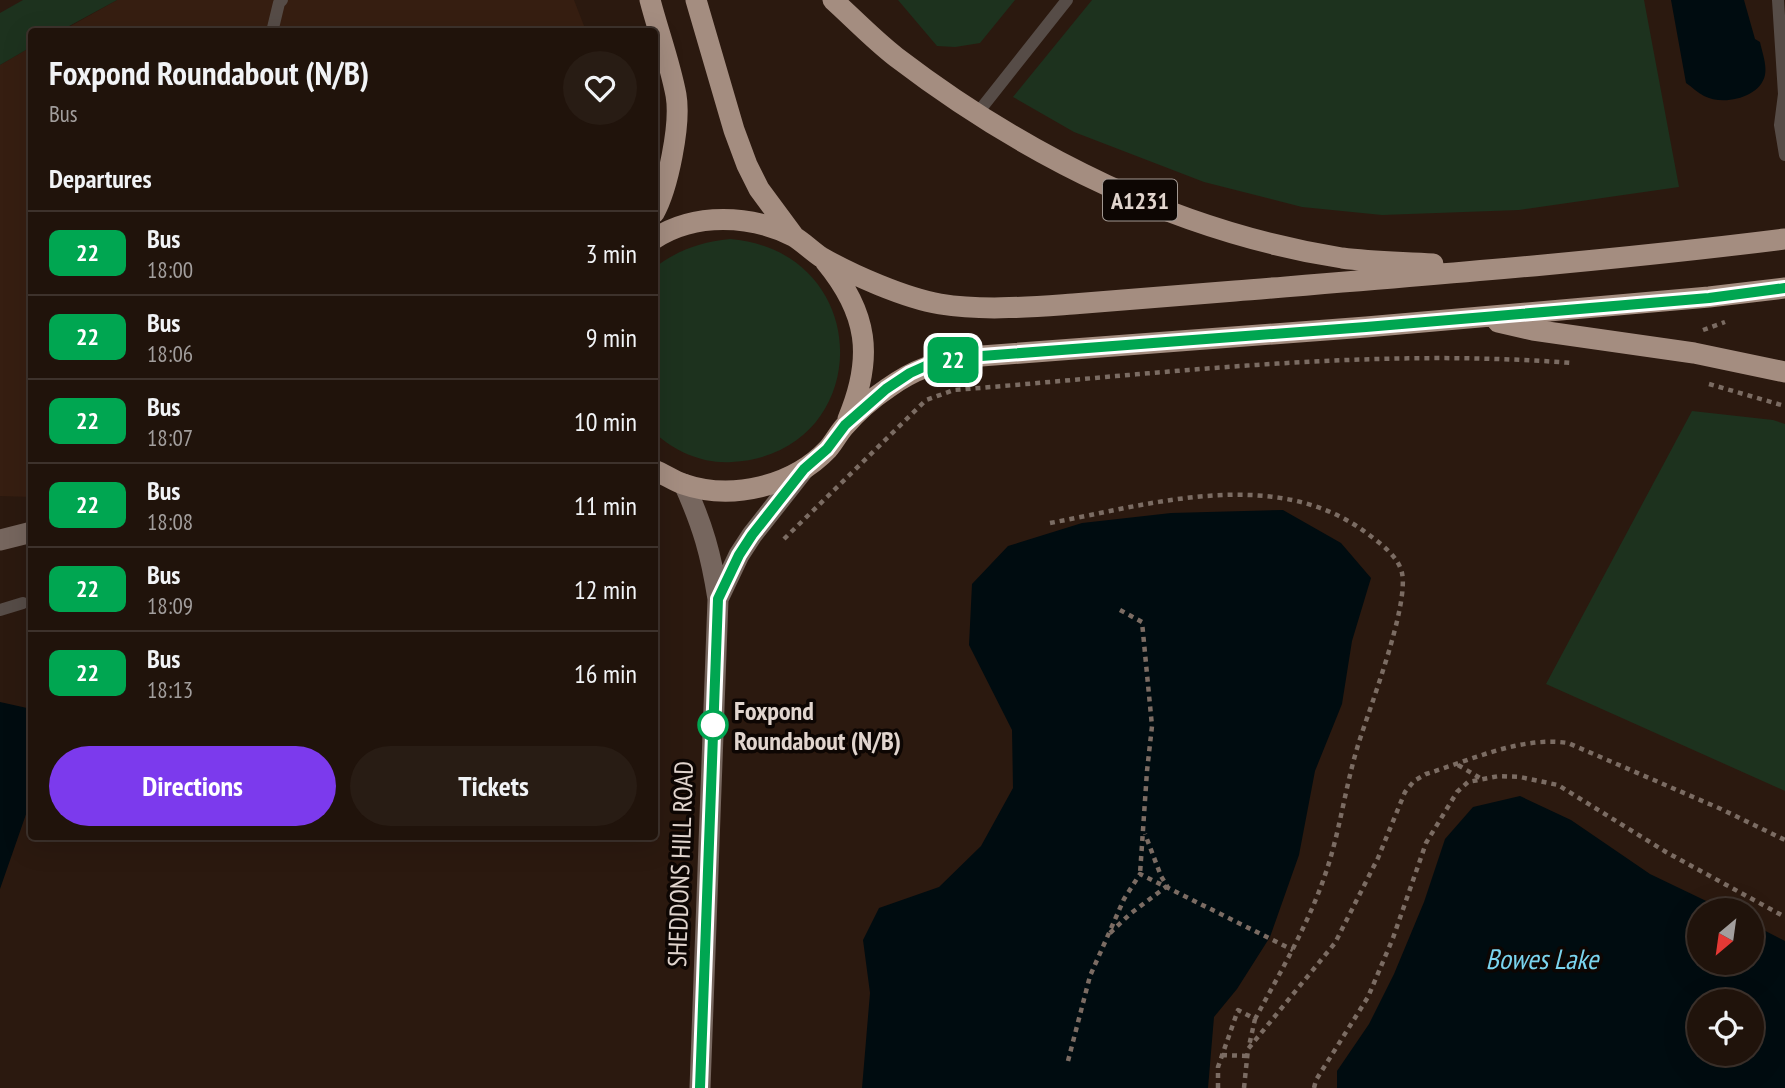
<!DOCTYPE html>
<style>
body{margin:0;font-family:"PT Sans Narrow",sans-serif;background:#281c14;color:#f1f3f6;height:100vh;display:flex;flex-direction:column;font-size:26px;white-space:nowrap}
*{box-sizing:border-box;margin:0}
p{font-size:23px;color:#a29e9d}
.icon{flex:none;width:38px;height:38px;fill:none;stroke:currentColor;stroke-width:2;stroke-linecap:round;stroke-linejoin:round}
.map{position:relative;flex:1;overflow:hidden}
.panel{position:absolute;left:28px;top:28px;width:630px;height:812px;display:flex;flex-direction:column;background:#20130b;border-radius:7px;box-shadow:0 7px 28px #0002,0 0 0 2px #3d322c}
.panel>*{flex:none}
.badge{padding:0 14px;border-radius:10px;font-size:24px;line-height:46px}
.needle{width:46px;rotate:209deg}
.buttons{position:absolute;left:1687px;top:898px;display:grid;gap:14px}
.buttons a{display:grid;place-items:center;width:77px;height:77px;border-radius:50%;background:#20130b;box-shadow:0 7px 28px #0002,0 0 0 2px #3d322c;font-size:35px}
.map>.badge{position:absolute;translate:-50% -50%;box-shadow:0 0 0 4px #fff}
h2{padding:0 21px;font-size:26px;line-height:63px}
.round{display:grid;place-items:center;flex:none;width:74px;height:74px;border-radius:37px;background:#281c14}
.overview{display:flex;align-items:center;justify-content:space-between;height:119px;padding:0 21px}
h1{font-size:33px;font-weight:700;line-height:52px}
.action{display:flex;gap:14px;margin-top:auto;padding:14px 21px}
.action a{flex:1;height:80px;border-radius:42px;background:#7c3aed;color:#fff;font-size:28px;font-weight:700;line-height:80px;text-align:center}
.action a+a{background:#281c14;color:#f1f3f6}
ul{padding:0;list-style:none}
li{display:flex;align-items:center;gap:21px;height:84px;padding:0 21px;border-top:2px solid #3d322c}
li div{flex:1}
li b{display:block;font-size:26px}
li em{font-style:normal}
li .badge{min-width:77px;font-weight:700;text-align:center}
.map>svg:first-child{display:block}
.built{fill:#361e11}
.green{fill:#1d321e}
.water{fill:#000c10;fill-rule:evenodd}
.lines{fill:none;stroke-linecap:round;stroke-linejoin:round}
.path{stroke:#7b6c63;stroke-width:4.5;stroke-dasharray:5 5;stroke-linecap:butt}
.lane{stroke:#564c47;stroke-width:12}
.secondary{stroke:#76665e;stroke-width:21}
.highway{stroke:#a48d80;stroke-width:21}
.line-casing{stroke:#fff;stroke-width:16}
.line{stroke:#00a651;stroke-width:10}
.stop-dot{fill:#fff;stroke:#00a651;stroke-width:3.5}
.labels{text-anchor:middle;dominant-baseline:central;stroke-width:7;stroke-linejoin:round;paint-order:stroke}
.shield{fill:#0d0603;stroke:#a19791;stroke-width:2}
.shield-label{font-size:24px;font-weight:bold;fill:#e1d5ce}
.stop-label{font-size:26px;font-weight:bold;fill:#e1d5ce;stroke:#0d0603;text-anchor:start}
.street-label{font-size:26px;fill:#e1d5ce;stroke:#0d0603}
.water-label{font-size:28px;font-style:italic;fill:#7ad4ee;stroke:#0d0603}
</style>
<div class="map">
<svg width="1785" height="1088" viewBox="0 0 1785 1088">
<rect width="100%" height="100%" fill="#2b190f"/>
<path class="built" d="M 117,0 L 574,0 L 586,31 L 60,32 Z
M 31,47 L 31,497 L 0,496 L 0,65 Z"/>
<path class="green" d="M 23,0 L 117,0 L 60,31 L 32,32 L 31,47 L 0,65 L 0,13 Z
M 898,0 L 1015,0 L 980,43 L 955,47 L 937,46 Z
M 1092,0 L 1644,0 L 1679,187 L 1519,210 L 1382,215 L 1302,207 L 1204,182 L 1074,132 L 1013,97 Z
M 730,239 C 878,252 875,454 732,462 C 704,464 675,452 655,433 L 654,268 C 678,250 700,242 730,239 Z
M 1692,411 L 1773,420 L 1785,424 L 1785,791 L 1546,684 Z"/>
<path class="water" d="M 1671,0 L 1744,0 L 1755,39 L 1760,42 C 1762,52 1767,64 1765,75 C 1760,98 1723,106 1704,96 C 1698,93 1692,87 1686,83 Z
M 1283,510 L 1341,543 L 1371,578 L 1352,641 L 1342,704 L 1315,771 L 1299,855 L 1270,937 L 1237,989 L 1214,1017 L 1208,1088 L 862,1088 L 870,993 L 863,940 L 879,908 L 939,887 L 981,846 L 1013,788 L 1012,730 L 969,645 L 972,584 L 1008,546 L 1082,523 L 1171,513 Z
M 0,702 L 27,708 L 32,712 L 31,800 L 0,889 Z
M 1520,796 L 1571,820 L 1650,874 L 1725,910 L 1699,910 L 1699,962 L 1752,962 L 1752,924 L 1785,941 L 1785,1088 L 1337,1088 L 1337,1071 L 1369,1024 L 1394,974 L 1424,902 L 1445,839 L 1473,807 ZM 1752,1001 L 1752,1054 L 1699,1054 L 1699,1001 Z"/>
<g class="lines">
<path class="path" d="M 1703,330 L 1725,322
M 1709,384 L 1785,406
M 1050,523 C 1152,504 1277,465 1368,534 C 1381,544 1398,556 1402,573 C 1409,606 1370,707 1359,742 C 1346,783 1341,825 1328,866 C 1311,920 1282,969 1255,1019
M 784,539 L 926,400 L 954,390 C 1159,374 1366,347 1572,363
M 1120,610 L 1142,622 L 1152,726 L 1147,771 L 1140,874
M 1458,765 L 1480,778
M 1110,933 L 1130,914 L 1167,886 L 1161,876 L 1145,834
M 1222,1055 L 1247,1056
M 1068,1061 L 1090,976 L 1124,899 L 1140,874 L 1293,950
M 1218,1088 L 1218,1067 L 1238,1010 L 1255,1019 L 1249,1046
M 1244,1088 L 1248,1049 L 1335,943 L 1378,858 L 1405,792 L 1414,781 L 1426,774 C 1471,760 1521,736 1568,743 L 1721,809 L 1785,840
M 1314,1088 L 1316,1080 L 1368,997 L 1393,938 L 1426,843 L 1457,792 L 1468,782 L 1499,776 L 1520,777 L 1558,785 L 1666,852 L 1785,917"/>
<path class="lane" d="M 1778,0 L 1784,94 L 1780,125 L 1785,155
M 272,32 L 279,3 L 282,0
M 976,115 L 1067,0
M 0,610 L 23,603"/>
<path class="secondary" d="M 684,484 C 703,526 711,554 718,599 L 700,1088
M 0,540 L 32,532
M 718,599 L 739,555 L 752,535 L 804,469"/>
<path class="highway" d="M 650,0 C 658,31 670,63 676,95 C 681,124 668,188 654,213
M 696,0 L 734,130 L 747,165 L 759,189 L 793,235
M 833,0 C 854,19 874,40 896,57 C 1027,157 1178,232 1342,258 C 1372,262 1403,262 1433,264
M 654,239 C 695,212 751,215 793,236 C 803,242 812,251 821,257 C 852,275 905,298 940,304 C 983,311 1029,307 1073,304 C 1127,300 1181,295 1235,291 C 1419,276 1602,262 1785,239
M 825,261 C 868,313 874,357 848,419
M 1498,322 L 1533,330 L 1694,353 L 1785,372
M 654,470 C 664,474 674,481 683,484 C 732,501 793,486 828,449 C 834,442 838,434 844,427 C 856,413 873,398 888,388 C 916,368 935,363 968,357 L 1366,327 L 1709,297 L 1785,288"/>
</g>
<g class="lines">
<defs>
<path id="line" d="M 700,1088 L 718,599 L 739,555 L 752,535 L 804,469 L 827,449 L 845,425 L 886,389 L 910,373 L 930,364 L 968,357 L 1366,327 L 1709,298 L 1785,288"/>
</defs>
<use href="#line" class="line-casing"/>
<use href="#line" class="line"/>
</g>
<circle class="stop-dot" cx="713" cy="725" r="14"/>
<g class="labels">
<rect class="shield" x="1103" y="179.5" width="74" height="41" rx="5"/>
<g class="shield-label">
<text x="1140" y="200">A1231</text>
</g>
<g class="stop-label">
<text x="734" y="710">Foxpond<tspan x="734" dy="30">Roundabout (N/B)</tspan></text>
</g>
<g class="street-label">
<text transform="translate(680 864) rotate(-88)">SHEDDONS HILL ROAD</text>
</g>
<g class="water-label">
<text x="1542" y="958">Bowes Lake</text>
</g>
</g>
</svg>
<div class="buttons">
<a><svg class="needle" viewBox="-14 -14 28 28"><path d="M0-13l5 13h-10z" fill="#e53935"/><path d="M0 13l5-13h-10z" fill="#a29e9d"/></svg></a>
<a><svg class="icon" aria-label="locate" viewBox="0 0 24 24"><circle cx="12" cy="12" r="6"/><path d="M12 2v4M12 18v4M2 12h4M18 12h4"/></svg></a>
</div>
<b class="badge" style="left:953px;top:360px;background:#00a651;color:#fff">22</b>
<section class="panel">
<div class="overview"><div><h1>Foxpond Roundabout (N/B)</h1><p>Bus</p></div><a class="round"><svg class="icon" aria-label="heart" viewBox="0 0 24 24"><path d="M12 20l-8-8c-3-5 5-10 8-4 3-6 11-1 8 4z"/></svg></a></div>
<h2>Departures</h2>
<ul>
<li><span class="badge" style="background:#00a651;color:#fff">22</span><div><b>Bus</b><p>18:00</p></div><em>3 min</em></li>
<li><span class="badge" style="background:#00a651;color:#fff">22</span><div><b>Bus</b><p>18:06</p></div><em>9 min</em></li>
<li><span class="badge" style="background:#00a651;color:#fff">22</span><div><b>Bus</b><p>18:07</p></div><em>10 min</em></li>
<li><span class="badge" style="background:#00a651;color:#fff">22</span><div><b>Bus</b><p>18:08</p></div><em>11 min</em></li>
<li><span class="badge" style="background:#00a651;color:#fff">22</span><div><b>Bus</b><p>18:09</p></div><em>12 min</em></li>
<li><span class="badge" style="background:#00a651;color:#fff">22</span><div><b>Bus</b><p>18:13</p></div><em>16 min</em></li>
</ul>
<div class="action"><a>Directions</a><a>Tickets</a></div>
</section>
</div>
